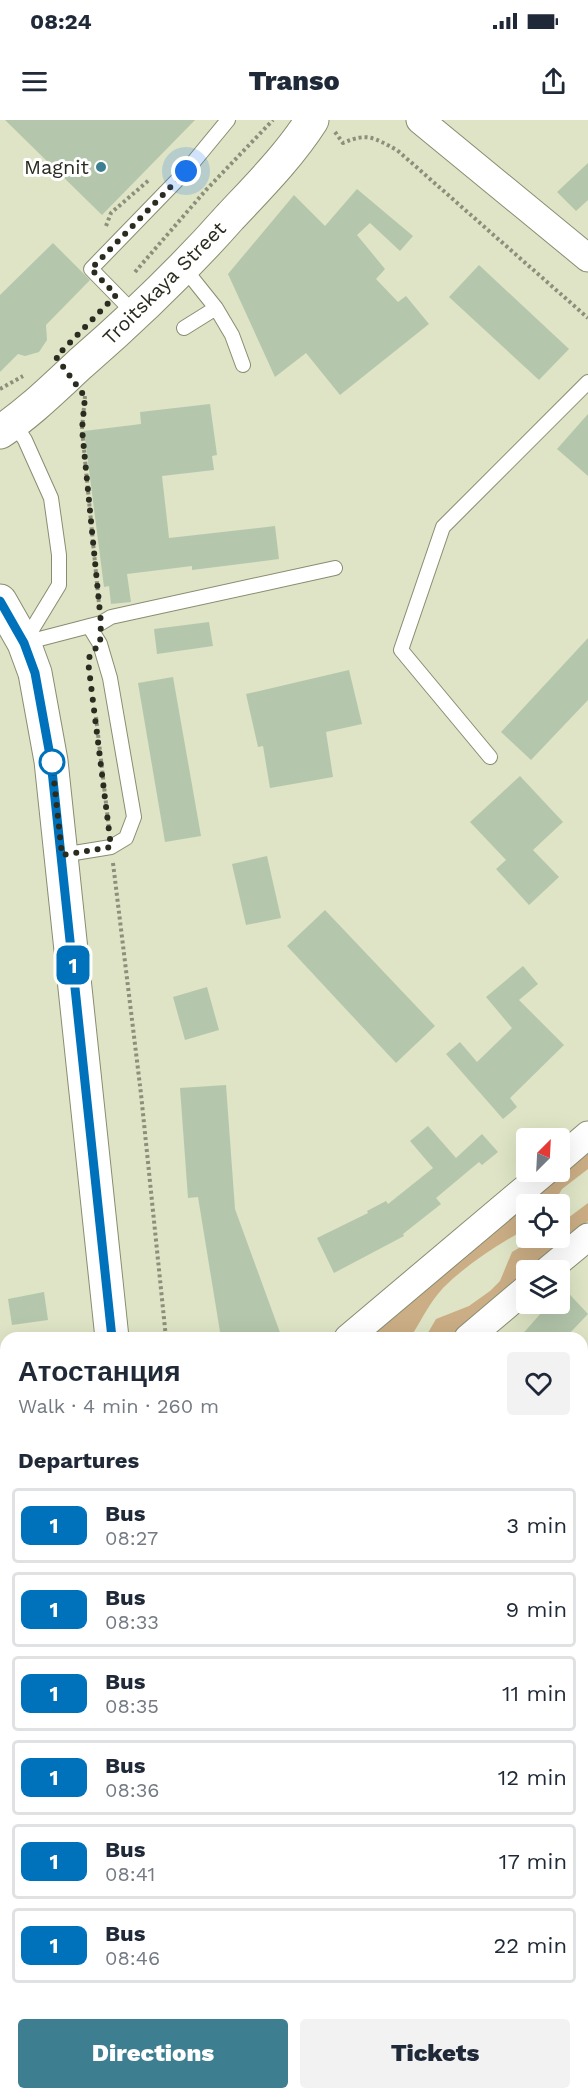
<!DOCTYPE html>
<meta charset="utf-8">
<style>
body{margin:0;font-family:"Work Sans",sans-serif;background:#f2f2f3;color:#1f2937;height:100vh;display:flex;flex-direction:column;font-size:22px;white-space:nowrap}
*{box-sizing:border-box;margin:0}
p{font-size:20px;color:#747a83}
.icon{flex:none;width:33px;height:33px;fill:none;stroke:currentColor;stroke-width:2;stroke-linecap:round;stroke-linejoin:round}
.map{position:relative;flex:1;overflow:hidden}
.sheet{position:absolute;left:0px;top:1212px;width:588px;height:768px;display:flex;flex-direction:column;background:#fff;border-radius:18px 18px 0 0;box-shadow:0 6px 24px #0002}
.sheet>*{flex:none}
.badge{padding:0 12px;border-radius:9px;font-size:21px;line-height:39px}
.needle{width:39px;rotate:24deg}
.controls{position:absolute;left:516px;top:1008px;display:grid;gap:12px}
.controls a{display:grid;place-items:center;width:54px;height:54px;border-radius:6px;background:#fff;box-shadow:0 6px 24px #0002;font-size:30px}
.you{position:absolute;width:30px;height:30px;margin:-15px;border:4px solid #fff;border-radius:50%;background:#1a73e8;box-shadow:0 0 0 9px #1a73e833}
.map>.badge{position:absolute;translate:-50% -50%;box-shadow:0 0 0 3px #fff}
h2{padding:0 18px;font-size:22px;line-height:54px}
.round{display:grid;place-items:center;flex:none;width:63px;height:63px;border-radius:6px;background:#f2f2f3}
.headline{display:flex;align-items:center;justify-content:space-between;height:102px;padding:0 18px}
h1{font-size:28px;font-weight:800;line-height:45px}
.cta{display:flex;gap:12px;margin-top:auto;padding:12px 18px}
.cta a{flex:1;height:69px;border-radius:6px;background:#3d7e91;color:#fff;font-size:24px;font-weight:800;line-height:69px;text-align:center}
.cta a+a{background:#f2f2f3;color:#1f2937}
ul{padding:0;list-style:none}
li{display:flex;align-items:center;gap:18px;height:75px;margin:0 12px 9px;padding:0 6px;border:3px solid #e0e1e3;border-radius:6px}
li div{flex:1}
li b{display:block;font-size:22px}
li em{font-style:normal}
li .badge{min-width:66px;font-weight:700;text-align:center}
.status{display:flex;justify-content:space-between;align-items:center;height:42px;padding:0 30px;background:#fff;direction:ltr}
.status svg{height:16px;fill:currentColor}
header{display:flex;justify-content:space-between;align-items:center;height:78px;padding:0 18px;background:#fff;font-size:27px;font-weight:800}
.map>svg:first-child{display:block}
.green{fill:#cbae85}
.building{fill:#b4c7ac}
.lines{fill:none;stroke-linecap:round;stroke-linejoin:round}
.lane-casing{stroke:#888d70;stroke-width:16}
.street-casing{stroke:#888d70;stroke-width:29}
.secondary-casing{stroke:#888d70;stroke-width:35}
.path{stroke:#8c907a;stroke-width:4;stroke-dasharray:3 3;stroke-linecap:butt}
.lane{stroke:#fff;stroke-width:14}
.street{stroke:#fff;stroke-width:27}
.secondary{stroke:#fff;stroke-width:33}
.line-casing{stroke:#fff;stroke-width:14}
.line{stroke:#0072bc;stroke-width:9}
.walk{stroke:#2a2c20;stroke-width:6;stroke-dasharray:0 10.8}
.poi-dot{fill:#3d7e91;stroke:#fff;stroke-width:2}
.stop-dot{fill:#fff;stroke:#0072bc;stroke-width:3}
.labels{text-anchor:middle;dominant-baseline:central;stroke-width:6;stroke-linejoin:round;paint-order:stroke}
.poi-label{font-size:20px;fill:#2a2c20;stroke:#fff;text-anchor:end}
.street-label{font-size:20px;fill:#2a2c20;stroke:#fff}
</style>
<div class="status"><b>08:24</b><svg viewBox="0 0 49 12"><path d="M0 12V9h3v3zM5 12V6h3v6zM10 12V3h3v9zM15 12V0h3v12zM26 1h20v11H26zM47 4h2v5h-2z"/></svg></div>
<header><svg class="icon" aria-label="menu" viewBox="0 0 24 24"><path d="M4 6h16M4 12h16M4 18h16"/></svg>Transo<svg class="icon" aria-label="share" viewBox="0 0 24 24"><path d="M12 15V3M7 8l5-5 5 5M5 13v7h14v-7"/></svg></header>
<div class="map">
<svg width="588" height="1980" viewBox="0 0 588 1980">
<rect width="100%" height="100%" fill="#dee4c5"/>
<path class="green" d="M 588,1025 L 588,1049 L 562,1069 L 553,1084 L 526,1084 L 526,1109 C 498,1124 466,1145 443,1168 C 430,1182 422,1199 412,1215 L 408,1218 L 359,1218 Z
M 588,1083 L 588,1101 L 531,1150 L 526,1150 L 526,1154 L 452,1218 L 425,1218 L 436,1199 L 469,1186 L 490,1171 L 500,1161 L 512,1132 L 536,1118 L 560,1118 L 560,1104 Z"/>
<path class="building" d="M 5,0 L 195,0 L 102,95 Z
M 588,43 L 588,80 L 576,91 L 557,72 Z
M 357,69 L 413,116 L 400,131 L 370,103 L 357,115 L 385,149 L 376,159 L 398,182 L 406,176 L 429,204 L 340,275 L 306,233 L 275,257 L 228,154 L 294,75 L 325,106 Z
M 53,123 L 90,160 L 46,205 L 47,220 L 39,232 L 25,236 L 18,234 L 0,252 L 0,175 Z
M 479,145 L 569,229 L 539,260 L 449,177 Z
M 210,284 L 217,335 L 212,336 L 214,350 L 162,356 L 169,418 L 275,406 L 279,439 L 192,450 L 192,446 L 127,454 L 131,482 L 111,484 L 109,466 L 104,467 L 84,311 L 141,304 L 140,292 Z
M 588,294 L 588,356 L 557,329 Z
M 209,502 L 213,526 L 157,534 L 154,509 Z
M 588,518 L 588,580 L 531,640 L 501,612 Z
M 349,550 L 362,604 L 326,612 L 333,657 L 270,668 L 263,626 L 258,627 L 246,574 Z
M 173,557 L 201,716 L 165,722 L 138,563 Z
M 520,656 L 563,702 L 533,730 L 559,757 L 529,785 L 496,749 L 506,740 L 470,702 Z
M 267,736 L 281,798 L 246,805 L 232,744 Z
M 325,790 L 435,906 L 396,943 L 287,826 Z
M 523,846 L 538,864 L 519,880 L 564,925 L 510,978 L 517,987 L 503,999 L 446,934 L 460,922 L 477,942 L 512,908 L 486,877 Z
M 207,867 L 219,910 L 185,920 L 173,877 Z
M 226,965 L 235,1089 L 282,1218 L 221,1218 L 198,1077 L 188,1078 L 180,968 Z
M 428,1006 L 456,1038 L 482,1014 L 498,1032 L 482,1045 L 479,1042 L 436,1078 L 441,1084 L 403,1114 L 404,1116 L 334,1153 L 317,1118 L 368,1093 L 367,1091 L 386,1081 L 388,1084 L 433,1048 L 410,1021 Z
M 560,1164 L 588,1194 L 565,1218 L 519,1218 L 549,1184 L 560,1184 Z
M 44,1172 L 48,1200 L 12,1205 L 8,1179 Z"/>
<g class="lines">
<defs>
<path id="lane" d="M 184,148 L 216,188 L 232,215 L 243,245
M 136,195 L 91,149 L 186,51 L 228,0
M 184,208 L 216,188
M 14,303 L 25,320 L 51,378 L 59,435 L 59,465 L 25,521
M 24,523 L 101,503 L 111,497 L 335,448
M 490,637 L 401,530 L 443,407 L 588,262
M 62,735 L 111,727 L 126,718 L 134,697 L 110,558 L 100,524 L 89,506
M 582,1482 L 588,1472
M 582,1928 L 588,1935
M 195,1978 L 252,1974"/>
<path id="street" d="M 420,0 L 588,138
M 560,1039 L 588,1015
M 548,1150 L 588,1117
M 348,1218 L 545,1052
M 468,1218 L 526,1169"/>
<path id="secondary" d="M 0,312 C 29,293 54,268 80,244 C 133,198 183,150 230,97 C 259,66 289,36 312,0
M 0,481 L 24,523 L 35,553 L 51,641 L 112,1218
M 195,1974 L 196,1980"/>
</defs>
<use href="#lane" class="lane-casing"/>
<use href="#street" class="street-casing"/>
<use href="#secondary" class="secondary-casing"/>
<path class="path" d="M 335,12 L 343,23 C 368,12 374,18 397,30 L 588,198
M 106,106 L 111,93 L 149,60
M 135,152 L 206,70 L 273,0
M 0,269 L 23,256
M 85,276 L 82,309 L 99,484
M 96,597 L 109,709
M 113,743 L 141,974 L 166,1218"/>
<use href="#lane" class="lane"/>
<use href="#street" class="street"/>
<use href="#secondary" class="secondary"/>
</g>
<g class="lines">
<defs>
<path id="line" d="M 0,481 L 24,523 L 35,553 L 51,641 L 112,1218"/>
</defs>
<use href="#line" class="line-casing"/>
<use href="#line" class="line"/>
<path class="walk" d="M 52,642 L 62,735 L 111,727 L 88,541 L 91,533 L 100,524 L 101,503 L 82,309 L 85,277 L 56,237 L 116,175 L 91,149 L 186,51"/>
</g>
<circle class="poi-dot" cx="101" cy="47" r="6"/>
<circle class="stop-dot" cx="52" cy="642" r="12"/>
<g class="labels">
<g class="poi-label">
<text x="89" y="47">Magnit</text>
</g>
<g class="street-label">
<text transform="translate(164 163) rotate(-45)">Troitskaya Street</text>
</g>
</g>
</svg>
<div class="controls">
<a><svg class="needle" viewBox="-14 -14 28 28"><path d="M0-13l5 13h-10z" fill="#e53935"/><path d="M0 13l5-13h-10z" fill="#747a83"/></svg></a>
<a><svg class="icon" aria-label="locate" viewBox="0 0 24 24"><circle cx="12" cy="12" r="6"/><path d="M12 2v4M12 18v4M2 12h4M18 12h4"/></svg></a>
<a><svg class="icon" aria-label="layers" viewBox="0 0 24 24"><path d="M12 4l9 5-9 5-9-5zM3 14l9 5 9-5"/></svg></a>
</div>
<div class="you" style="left:186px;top:51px"></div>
<b class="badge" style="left:73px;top:845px;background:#0072bc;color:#fff">1</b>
<section class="sheet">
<div class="headline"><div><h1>Атостанция</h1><p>Walk · 4 min · 260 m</p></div><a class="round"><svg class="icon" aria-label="heart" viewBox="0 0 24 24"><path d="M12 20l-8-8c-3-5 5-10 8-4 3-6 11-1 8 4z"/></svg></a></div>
<h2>Departures</h2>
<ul>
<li><span class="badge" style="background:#0072bc;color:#fff">1</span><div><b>Bus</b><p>08:27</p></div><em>3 min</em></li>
<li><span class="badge" style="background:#0072bc;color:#fff">1</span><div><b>Bus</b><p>08:33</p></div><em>9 min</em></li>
<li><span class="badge" style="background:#0072bc;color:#fff">1</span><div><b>Bus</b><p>08:35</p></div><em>11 min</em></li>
<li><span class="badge" style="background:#0072bc;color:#fff">1</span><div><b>Bus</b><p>08:36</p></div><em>12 min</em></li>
<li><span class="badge" style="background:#0072bc;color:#fff">1</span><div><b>Bus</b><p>08:41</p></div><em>17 min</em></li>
<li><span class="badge" style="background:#0072bc;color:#fff">1</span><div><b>Bus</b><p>08:46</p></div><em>22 min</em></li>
</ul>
<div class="cta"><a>Directions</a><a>Tickets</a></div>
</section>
</div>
